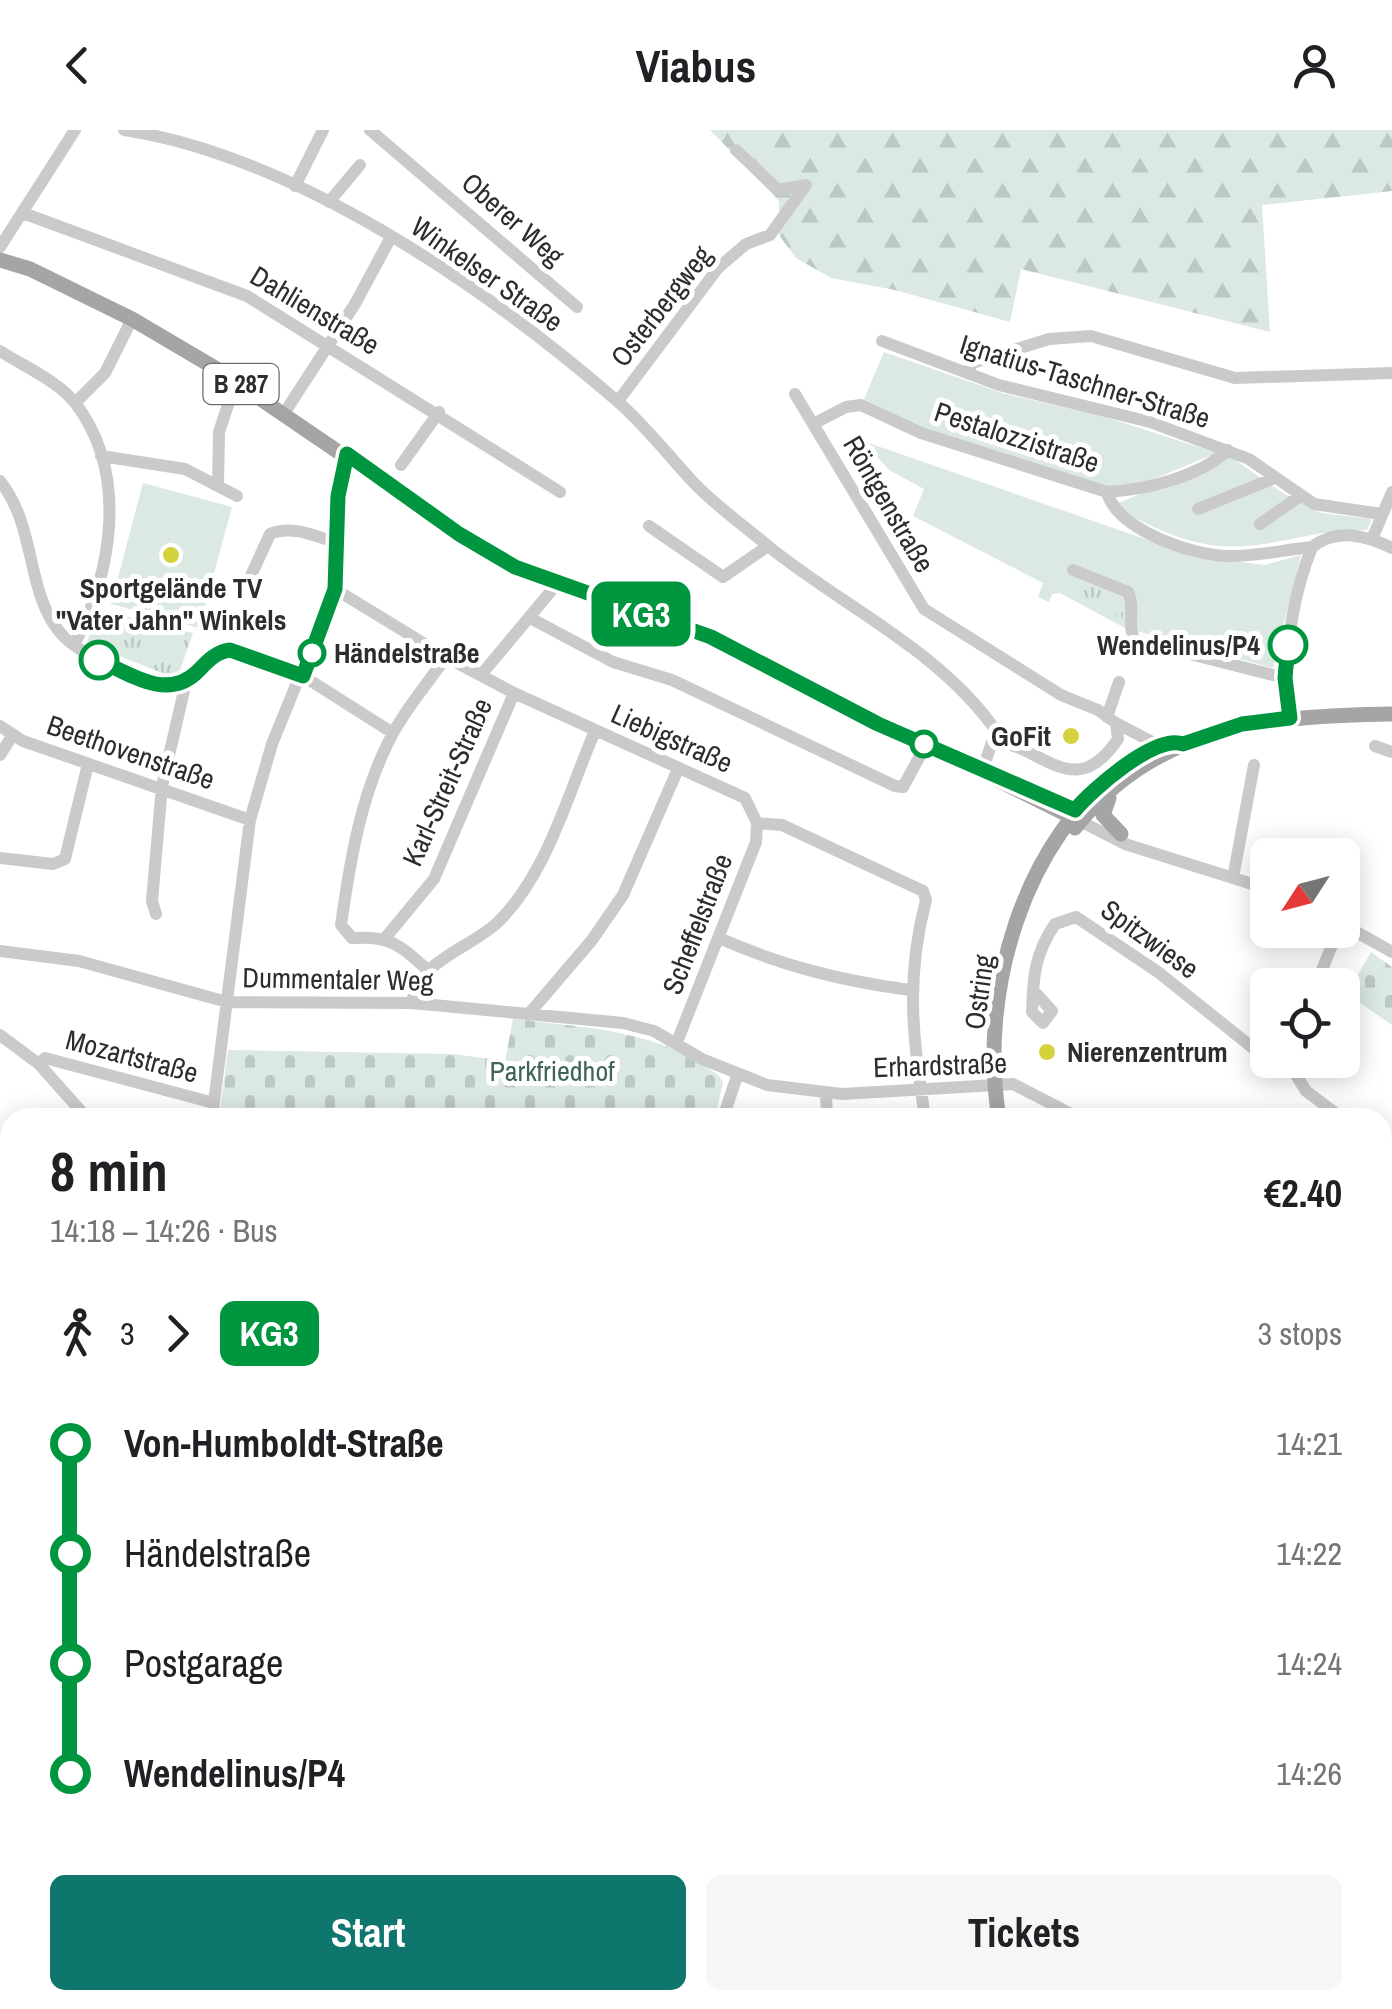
<!DOCTYPE html>
<meta charset="utf-8">
<style>
body{margin:0;font-family:"Archivo Narrow",sans-serif;background:#f6f6f6;color:#202124;height:100vh;display:flex;flex-direction:column;font-size:38px;white-space:nowrap}
*{box-sizing:border-box;margin:0}
p{font-size:32px;color:#757577}
.icon{flex:none;width:55px;height:55px;fill:none;stroke:currentColor;stroke-width:2;stroke-linecap:round;stroke-linejoin:round}
.map{position:relative;flex:1;overflow:hidden}
.sheet{position:absolute;left:0px;top:978px;width:1392px;height:902px;display:flex;flex-direction:column;background:#fff;border-radius:30px 30px 0 0;box-shadow:0 5px 25px #0003}
.sheet>*{flex:none}
.badge{padding:0 20px;border-radius:15px;font-size:35px;line-height:65px}
.needle{width:65px;rotate:234deg}
.buttons{position:absolute;left:1250px;top:708px;display:grid;gap:20px}
.buttons a{display:grid;place-items:center;width:110px;height:110px;border-radius:15px;background:#fff;box-shadow:0 5px 25px #0003;font-size:50px}
.map>.badge{position:absolute;translate:-50% -50%;box-shadow:0 0 0 5px #fff}
.legs{display:flex;align-items:center;gap:15px;height:110px;padding:0 50px;font-size:32px}
.legs p{margin-inline-start:auto}
.overview{display:flex;align-items:center;justify-content:space-between;height:170px;padding:0 50px}
h1{font-size:55px;font-weight:700;line-height:75px}
.primary-button{display:flex;gap:20px;margin-top:auto;padding:20px 50px}
.primary-button a{flex:1;height:115px;border-radius:15px;background:#0f766e;color:#fff;font-size:40px;font-weight:700;line-height:115px;text-align:center}
.primary-button a+a{background:#f6f6f6;color:#202124}
ul{padding:0 50px;list-style:none}
li{display:flex;align-items:center;gap:35px;height:110px;font-size:38px}
li i{display:grid;place-items:center;width:15px;height:100%;margin:0 12px;background:currentColor}
li i::after{content:'';width:25px;height:25px;margin:-12px;border:8px solid;border-radius:50%;background:#fff}
li p{margin-inline-start:auto}
li:first-child i{background:linear-gradient(#0000 50%,currentColor 0)}
li:last-child i{background:linear-gradient(currentColor 50%,#0000 0)}
header{display:flex;justify-content:space-between;align-items:center;height:130px;padding:0 50px;background:#fff;font-size:45px;font-weight:700}
.map>svg:first-child{display:block}
.grass{fill:#dbe9e2}
.forest{fill:url(#forest-firs)}
.cemetery{fill:url(#cemetery-stones)}
.park{fill:url(#park-tufts)}
.lines{fill:none;stroke-linecap:round;stroke-linejoin:round}
.minor{stroke:#cacaca;stroke-width:12}
.major{stroke:#a5a5a5;stroke-width:15}
.line-1-casing{stroke:#fff;stroke-width:22}
.line-1{stroke:#009640;stroke-width:15}
.poi-dot{fill:#d5d33d;stroke:#fff;stroke-width:4}
.stop-1-dot{fill:#fff;stroke:#009640;stroke-width:5}
.labels{text-anchor:middle;dominant-baseline:central;stroke-width:10;stroke-linejoin:round;paint-order:stroke}
.shield{fill:#fff;stroke:#6c6c6c;stroke-width:2.5}
.shield-label{font-size:25px;font-weight:bold;fill:#2d2d2d}
.street-label{font-size:28px;fill:#2d2d2d;stroke:#fff}
.poi-label{font-size:28px;font-weight:bold;fill:#2d2d2d;stroke:#fff}
.stop-label{font-size:28px;font-weight:bold;fill:#2d2d2d;stroke:#fff;text-anchor:end}
.park-label{font-size:28px;fill:#3e6455;stroke:#fff}
</style>
<header><svg class="icon" aria-label="back" viewBox="0 0 24 24"><path d="M15 5l-7 7 7 7"/></svg>Viabus<svg class="icon" aria-label="person" viewBox="0 0 24 24"><circle cx="12" cy="8" r="4"/><path d="M4 21q1-7 8-7t8 7"/></svg></header>
<div class="map">
<svg width="1392" height="1879" viewBox="0 0 1392 1879">
<defs>
<pattern id="forest-firs" width="22" height="20" patternUnits="userSpaceOnUse" patternTransform="scale(2.5)"><rect width="22" height="20" fill="#dbe9e2"/><path d="M5 1l3.5 6h-7zM16 11l3.5 6h-7z" fill="#bcc8c2"/></pattern>
<pattern id="cemetery-stones" width="16" height="16" patternUnits="userSpaceOnUse" patternTransform="scale(2.5)"><rect width="16" height="16" fill="#dbe9e2"/><path d="M2 7V4a2 2 0 0 1 4 0v3zM10 15v-3a2 2 0 0 1 4 0v3z" fill="#bcc8c2"/></pattern>
<pattern id="park-tufts" width="24" height="20" patternUnits="userSpaceOnUse" patternTransform="scale(2.5)"><rect width="24" height="20" fill="#dbe9e2"/><path d="M3 7l-1-3M5 7V3M7 7l1-3M15 17l-1-3M17 17v-4M19 17l1-3" fill="none" stroke="#bcc8c2"/></pattern>
</defs>
<rect width="100%" height="100%" fill="#fff"/>
<path class="grass" d="M 884,222 L 1002,263 L 1099,285 L 1217,323 L 1132,358 L 1108,357 L 921,298 L 864,269 Z
M 863,311 L 1194,426 L 1265,435 L 1301,425 L 1273,538 L 1125,498 L 1060,463 L 1052,464 L 1049,472 L 1038,467 L 1043,453 L 913,386 L 924,359 L 889,340 Z
M 1231,327 L 1283,363 L 1321,383 L 1372,389 L 1367,400 C 1287,399 1246,437 1163,401 C 1145,393 1130,387 1116,374 Z
M 143,353 L 232,377 L 199,498 L 111,474 Z
M 1383,1761 L 1392,1770 L 1392,1804 L 1388,1808 L 1383,1803 Z"/>
<path class="forest" d="M 710,0 L 1392,0 L 1392,61 L 1262,75 L 1270,202 L 1021,139 L 1010,192 L 895,160 L 831,148 L 796,128 L 779,105 L 779,71 Z
M 10,1253 L 10,1364 L 0,1373 L 0,1260 Z"/>
<path class="cemetery" d="M 1371,822 L 1392,837 L 1392,895 L 1347,864 Z
M 513,889 C 585,898 660,899 719,946 L 723,953 L 715,987 L 219,988 L 228,920 L 453,924 L 505,931 Z"/>
<path class="park" d="M 1079,447 L 1126,473 L 1122,489 L 1068,460 Z
M 97,479 L 193,503 L 177,549 L 87,513 Z"/>
<g class="lines">
<path class="minor" d="M 124,0 C 296,26 486,158 616,270 C 644,294 668,325 693,352 C 716,376 743,395 768,416 C 842,476 941,521 996,601 L 982,641
M 370,0 L 577,177
M 295,56 L 323,0
M 329,72 L 360,35
M 23,83 L 247,166 L 560,362
M 0,117 L 75,0
M 882,211 L 999,255 L 1150,292 L 1249,329 L 1314,374 L 1381,384
M 0,221 C 25,237 58,251 76,274 C 129,345 112,443 74,515
M 967,243 L 972,233 L 1049,209 L 1091,206 L 1235,248 L 1392,243
M 795,264 L 924,479 L 1061,565 L 1098,580 L 1116,593 L 1118,609 C 1074,674 1043,616 994,611
M 618,271 L 718,138 L 746,114 L 770,105 L 806,55 L 778,60 L 736,20
M 75,273 L 105,243 L 132,189
M 285,282 L 355,174 L 391,107
M 813,294 L 846,277 L 861,275 L 921,303 L 1107,362 C 1145,360 1199,347 1228,320
M 101,326 L 185,339 L 237,366
M 401,335 L 439,282
M 0,351 C 36,396 26,459 58,500 C 73,519 96,528 116,538 C 131,545 149,557 166,556 C 195,553 203,523 230,520 L 303,546 L 393,603
M 218,354 L 219,302 L 236,251
M 1107,362 C 1116,399 1191,425 1226,426 C 1255,427 1283,420 1312,417
M 1198,379 L 1272,349
M 1260,394 L 1300,366
M 649,396 L 723,447 L 768,416
M 1372,409 L 1392,362
M 1073,440 L 1128,462 C 1136,478 1126,495 1135,510 L 1285,548
M 249,450 L 270,404 C 292,394 318,407 340,414
M 335,459 L 446,527 L 514,563 L 745,668 L 757,693 L 756,712 L 677,912
M 530,488 L 613,532 L 672,550 L 895,656 L 903,657 L 926,615
M 481,545 L 556,455
M 1107,587 L 1119,552
M 1290,588 C 1283,529 1290,473 1312,417 C 1337,398 1365,405 1392,418
M 1116,593 L 1160,616
M 0,596 L 23,611 L 250,690
M 1375,616 L 1392,622
M 0,625 L 12,606
M 1080,691 L 1125,714 L 1268,759
M 757,693 L 782,695 L 923,761 L 926,770 C 905,850 913,907 925,988
M 0,728 L 53,734 L 65,729 L 88,634
M 1233,748 L 1254,635
M 156,784 L 152,771 L 162,656 L 186,552
M 1342,794 L 1392,822
M 386,807 L 434,749 L 514,563
M 719,808 C 782,836 842,851 910,860
M 0,821 L 79,831 L 227,872 L 412,873 L 623,893 L 654,901 L 702,929 L 767,955 L 842,964 L 1013,954 L 1079,988
M 429,841 C 399,815 393,806 352,808 L 341,795 C 350,731 361,663 392,605 C 406,578 428,553 446,527
M 1316,855 L 1338,800
M 1033,860 L 1052,881 L 1043,893 L 1032,882 C 1033,847 1035,823 1055,794 L 1076,787 L 1158,842 L 1268,930
M 412,873 C 419,829 470,819 498,792 C 548,743 568,663 595,601
M 528,885 L 592,810 L 623,765 L 678,639
M 0,905 L 39,934 L 87,988
M 1287,930 L 1306,961 L 1342,988
M 39,934 L 45,928 L 214,973
M 826,963 L 827,988
M 212,988 L 250,690 L 272,614 L 335,459 L 338,366 L 347,324
M 723,988 L 737,946
M 1382,1007 L 1392,1012
M 1382,1133 L 1392,1137
M 1382,1227 L 1392,1199
M 1382,1335 L 1392,1331
M 1382,1361 L 1392,1364
M 1382,1621 L 1392,1630
M 1382,1704 L 1392,1693
M 524,1870 L 542,1878
M 862,1870 L 874,1879
M 1091,1870 L 1092,1879
M 759,1879 L 766,1870
M 928,1879 L 934,1870
M 1197,1879 L 1214,1870"/>
<path class="major" d="M 0,130 L 30,139 L 132,189 L 215,238 L 459,404 L 515,437 L 711,507 L 1080,691
M 1109,668 L 1103,685 L 1121,704
M 1075,698 C 1155,594 1272,586 1392,584
M 999,988 C 978,865 1023,706 1128,635 C 1143,624 1165,607 1183,613
M 1326,1870 L 1327,1879"/>
</g>
<g class="lines">
<defs>
<path id="line-1" d="M 99,530 C 130,544 167,571 197,542 C 207,532 215,522 230,520 L 303,546 L 335,459 L 338,366 L 347,324 L 459,404 L 515,437 L 711,507 L 878,594 L 1075,680 C 1093,659 1155,604 1183,614 L 1242,594 L 1290,588 L 1285,548 L 1288,515"/>
</defs>
<use href="#line-1" class="line-1-casing"/>
<use href="#line-1" class="line-1"/>
</g>
<g class="poi-dot">
<circle cx="171" cy="425" r="10"/>
<circle cx="1071" cy="606" r="10"/>
<circle cx="1047" cy="922" r="10"/>
</g>
<g class="stop-1-dot">
<circle cx="1288" cy="515" r="18"/>
<circle cx="312" cy="523" r="12"/>
<circle cx="99" cy="530" r="18"/>
<circle cx="924" cy="614" r="12"/>
</g>
<g class="labels">
<rect class="shield" x="203.5" y="234" width="75" height="40" rx="8"/>
<g class="shield-label">
<text x="241" y="254">B 287</text>
</g>
<g class="street-label">
<text transform="translate(513 89) rotate(41)">Oberer Weg</text>
<text transform="translate(487 144) rotate(35)">Winkelser Straße</text>
<text transform="translate(661 176) rotate(-52)">Osterbergweg</text>
<text transform="translate(315 180) rotate(31)">Dahlienstraße</text>
<text transform="translate(1085 251) rotate(17)">Ignatius-Taschner-Straße</text>
<text transform="translate(1017 307) rotate(18)">Pestalozzistraße</text>
<text transform="translate(889 374) rotate(60)">Röntgenstraße</text>
<text transform="translate(672 608) rotate(24)">Liebigstraße</text>
<text transform="translate(131 622) rotate(19)">Beethovenstraße</text>
<text transform="translate(447 652) rotate(-66)">Karl-Streit-Straße</text>
<text transform="translate(697 794) rotate(-69)">Scheffelstraße</text>
<text transform="translate(1150 809) rotate(36)">Spitzwiese</text>
<text transform="translate(338 849) rotate(1)">Dummentaler Weg</text>
<text transform="translate(979 862) rotate(-82)">Ostring</text>
<text transform="translate(132 926) rotate(15)">Mozartstraße</text>
<text transform="translate(940 935) rotate(-2)">Erhardstraße</text>
</g>
<g class="poi-label">
<text x="171" y="458">Sportgelände TV<tspan x="171" dy="32">"Vater Jahn" Winkels</tspan></text>
<text x="1051" y="606" text-anchor="end">GoFit</text>
<text x="1067" y="922" text-anchor="start">Nierenzentrum</text>
</g>
<g class="stop-label">
<text x="1260" y="515">Wendelinus/P4</text>
<text x="334" y="523" text-anchor="start">Händelstraße</text>
</g>
<g class="park-label">
<text x="552" y="941">Parkfriedhof</text>
</g>
</g>
</svg>
<div class="buttons">
<a><svg class="needle" viewBox="-14 -14 28 28"><path d="M0-13l5 13h-10z" fill="#e53935"/><path d="M0 13l5-13h-10z" fill="#757577"/></svg></a>
<a><svg class="icon" aria-label="locate" viewBox="0 0 24 24"><circle cx="12" cy="12" r="6"/><path d="M12 2v4M12 18v4M2 12h4M18 12h4"/></svg></a>
</div>
<b class="badge" style="left:641px;top:484px;background:#009640;color:#fff">KG3</b>
<section class="sheet">
<div class="overview"><div><h1>8 min</h1><p>14:18 – 14:26 · Bus</p></div><b>€2.40</b></div>
<div class="legs"><svg class="icon" aria-label="walk" viewBox="0 0 24 24"><circle cx="13" cy="4" r="2"/><path d="M13 8l-2 6 4 7M11 14l-3 7M7 12l3-4h3l4 4"/></svg>3<svg class="icon" aria-label="forward" viewBox="0 0 24 24"><path d="M9 5l7 7-7 7"/></svg><b class="badge" style="background:#009640;color:#fff">KG3</b><p>3 stops</p></div>
<ul>
<li><i style="color:#009640"></i><b>Von-Humboldt-Straße</b><p>14:21</p></li>
<li><i style="color:#009640"></i><span>Händelstraße</span><p>14:22</p></li>
<li><i style="color:#009640"></i><span>Postgarage</span><p>14:24</p></li>
<li><i style="color:#009640"></i><b>Wendelinus/P4</b><p>14:26</p></li>
</ul>
<div class="primary-button"><a>Start</a><a>Tickets</a></div>
</section>
</div>
